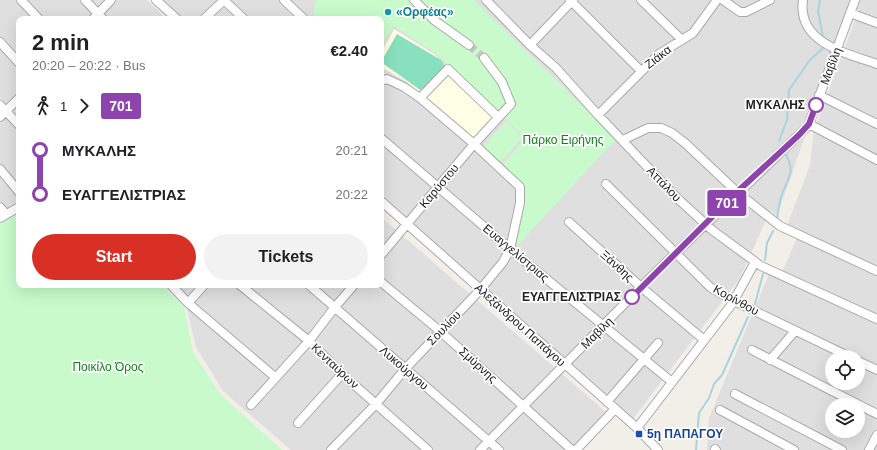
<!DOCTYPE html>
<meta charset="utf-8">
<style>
body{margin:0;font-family:Arial,sans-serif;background:#f2f2f2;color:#202124;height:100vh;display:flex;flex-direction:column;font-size:15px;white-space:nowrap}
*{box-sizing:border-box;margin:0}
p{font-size:13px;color:#757577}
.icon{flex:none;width:22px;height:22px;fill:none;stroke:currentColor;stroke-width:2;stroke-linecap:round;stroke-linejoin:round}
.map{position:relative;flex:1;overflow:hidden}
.drawer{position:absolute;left:16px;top:16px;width:368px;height:272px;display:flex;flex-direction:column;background:#fff;border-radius:8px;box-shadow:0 4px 16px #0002}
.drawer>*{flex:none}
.badge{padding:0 8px;border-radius:3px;font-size:14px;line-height:26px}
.buttons{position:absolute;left:825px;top:350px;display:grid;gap:8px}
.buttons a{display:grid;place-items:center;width:40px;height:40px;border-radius:50%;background:#fff;box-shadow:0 4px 16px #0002;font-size:20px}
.map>.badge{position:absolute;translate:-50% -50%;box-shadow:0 0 0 2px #fff}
.legs{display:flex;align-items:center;gap:6px;height:44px;padding:0 16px;font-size:13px}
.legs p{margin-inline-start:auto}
.overview{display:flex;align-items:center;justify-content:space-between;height:68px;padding:0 16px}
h1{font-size:22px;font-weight:600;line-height:30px}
.button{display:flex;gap:8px;margin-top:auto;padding:8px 16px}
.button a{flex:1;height:46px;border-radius:24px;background:#d93025;color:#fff;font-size:16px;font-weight:600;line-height:46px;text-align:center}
.button a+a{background:#f2f2f2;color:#202124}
ul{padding:0 16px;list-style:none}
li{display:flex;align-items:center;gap:14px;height:44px;font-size:15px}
li i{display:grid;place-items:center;width:6px;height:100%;margin:0 5px;background:currentColor}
li i::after{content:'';width:10px;height:10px;margin:-5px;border:3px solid;border-radius:50%;background:#fff}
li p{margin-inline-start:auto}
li:first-child i{background:linear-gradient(#0000 50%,currentColor 0)}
li:last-child i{background:linear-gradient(currentColor 50%,#0000 0)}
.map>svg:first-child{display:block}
.residential{fill:#e0dfdf;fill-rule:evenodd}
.education{fill:#ffffe5}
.park{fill:#c8facc}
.pitch{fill:#88e0be}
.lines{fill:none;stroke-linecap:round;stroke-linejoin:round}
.stream{stroke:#aad3df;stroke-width:2}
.minor-tunnel{stroke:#c8c6c1;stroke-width:8;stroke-dasharray:8 4;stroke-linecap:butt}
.minor-casing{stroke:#a9a9a9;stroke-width:10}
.minor{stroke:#fff;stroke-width:8}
.line-1-casing{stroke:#fff;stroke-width:9}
.line-1{stroke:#8e44ad;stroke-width:6}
.culture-dot{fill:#0f9aa8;stroke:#fff;stroke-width:1.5}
.stop-1-dot{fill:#fff;stroke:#8e44ad;stroke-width:2}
.transit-dot{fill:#1a4fb4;stroke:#fff;stroke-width:1.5}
.labels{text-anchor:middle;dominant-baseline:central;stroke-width:3.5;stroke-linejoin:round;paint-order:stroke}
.culture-label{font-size:12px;font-weight:bold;fill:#0d838f;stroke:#fff;text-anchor:start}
.street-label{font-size:12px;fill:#222;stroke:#fff}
.stop-label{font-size:12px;font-weight:bold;fill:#222;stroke:#fff;text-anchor:end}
.park-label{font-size:12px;fill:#0c8416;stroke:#fff}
.transit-label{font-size:12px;font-weight:bold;fill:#164399;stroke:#fff;text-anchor:start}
</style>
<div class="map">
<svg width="877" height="450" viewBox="0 0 877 450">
<rect width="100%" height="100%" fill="#f2efe9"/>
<path class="residential" d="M 0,0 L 147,0 L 167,19 L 19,19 L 19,210 L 0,221 Z
M 163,0 L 853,0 L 777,216 L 770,211 L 740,278 L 633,419 L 381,202 L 381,19 L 183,19 Z
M 860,0 L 877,0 L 877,21 L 856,13 Z
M 855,20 L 877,28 L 877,450 L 707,450 L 709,418 L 769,274 L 779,279 L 800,231 L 787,226 L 810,165 L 814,130 ZM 832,357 L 858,357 L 858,383 L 832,383 ZM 832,405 L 858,405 L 858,431 L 832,431 Z
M 381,217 L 606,412 L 569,450 L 291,450 L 223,391 L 196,347 L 186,305 L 167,285 L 381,285 Z"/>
<path class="education" d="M 394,29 L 434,54 L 496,116 L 473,141 L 406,81 L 381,67 L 381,53 Z"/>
<path class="park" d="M 316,0 L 474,0 L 616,139 L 517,246 L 517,184 L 499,168 L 526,138 L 435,53 L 394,26 L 381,46 L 381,19 L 316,19 L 313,16 Z
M 506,121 L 523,137 L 497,166 L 479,151 Z
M 19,210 L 19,285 L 162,285 L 184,307 L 193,352 L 220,394 L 282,450 L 0,450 L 0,221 Z"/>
<path class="pitch" d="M 397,34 L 441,60 L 445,66 L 423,92 L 381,62 Z"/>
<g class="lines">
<path class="stream" d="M 820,0 L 818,11 L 823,37
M 779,141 L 787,120 L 789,90 L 809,61 L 823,48
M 777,220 C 778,211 779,203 782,194 C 789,176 796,172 785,153
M 765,260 L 767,243 L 773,231
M 755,304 L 763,274
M 696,450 L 699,413 L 709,398 L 714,384 L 722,375 L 748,317"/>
<path class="minor-tunnel" d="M 469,45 L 484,58"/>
<defs>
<path id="minor" d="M 21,0 L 39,19
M 85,0 L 103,19
M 156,0 L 177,19
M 224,0 L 244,19
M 284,0 L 304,19
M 414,0 L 434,20 L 469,45
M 486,0 L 530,45 L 556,68 L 598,115 L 676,197 L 712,230 L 761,266 L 877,319
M 570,0 L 641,71
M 641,0 L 682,40
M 723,0 L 740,12 L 746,12 L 770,0
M 803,0 C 797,43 846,53 877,64
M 850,13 L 877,23
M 93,19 L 111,0
M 204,19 L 224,0
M 0,42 L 19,63
M 530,45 L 573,0
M 819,95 L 877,124
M 420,98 L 448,69 L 498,117
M 0,105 L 19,125
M 598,115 L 659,54 L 693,33 L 717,0
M 0,117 L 19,98
M 809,124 L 877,160
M 381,138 L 510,249 L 672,382
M 623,140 L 648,128 L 661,128 L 672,133 L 685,143 L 737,192 L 780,226 L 877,271
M 0,169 L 19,192
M 606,184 L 710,287 L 734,301 L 850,357
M 381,201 L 637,428 L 658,450
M 0,207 L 6,214
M 0,218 L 19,207
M 569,222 L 641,287 L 703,339
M 381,255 L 474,144 L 511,104 L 502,82 L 484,58
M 381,282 L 441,332 L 572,450
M 171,285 L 188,303 L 275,377
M 240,285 L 309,341 L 342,374 L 428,450
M 309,285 L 499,450
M 188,303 L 204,285
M 752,350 L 877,414
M 770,360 L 795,331
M 858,361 L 877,370
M 735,394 L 842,450
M 607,402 L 658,343
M 251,405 L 309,341 L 335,307 L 354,285
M 720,410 L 794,450
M 298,423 L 342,374
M 637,428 L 732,304 L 755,262
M 715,449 L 716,450
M 331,450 L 376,404 L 405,369 L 480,290 L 503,262 L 510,249 L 520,203 L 520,187 L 474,144 L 420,98 L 404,87 L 387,79 L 381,81
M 480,450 L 653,275 L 806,128 L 809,124 L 855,0
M 576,450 L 615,409
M 869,450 L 877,435"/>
</defs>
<use href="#minor" class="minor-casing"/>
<use href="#minor" class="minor"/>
</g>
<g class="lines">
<defs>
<path id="line-1" d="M 632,297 L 737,192 L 799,135 L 809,124 L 816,105"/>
</defs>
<use href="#line-1" class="line-1-casing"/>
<use href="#line-1" class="line-1"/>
</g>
<circle class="culture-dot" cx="388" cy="12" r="4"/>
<g class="stop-1-dot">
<circle cx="816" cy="105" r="7"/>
<circle cx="632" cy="297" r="7"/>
</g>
<rect class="transit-dot" x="635" y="430" width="8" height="8" rx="2"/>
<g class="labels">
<g class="culture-label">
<text x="396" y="12">«Ορφέας»</text>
</g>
<g class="street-label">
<text transform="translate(658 57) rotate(-38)">Ζιάκα</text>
<text transform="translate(831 66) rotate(-69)">Μαβίλη</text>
<text transform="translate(664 184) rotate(46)">Αττάλου</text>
<text transform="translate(439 186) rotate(-50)">Καρύστου</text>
<text transform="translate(516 253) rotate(40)">Ευαγγελίστριας</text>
<text transform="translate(617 266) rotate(42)">Ξάνθης</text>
<text transform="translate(736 300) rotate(29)">Κορίνθου</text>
<text transform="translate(520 325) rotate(42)">Αλεξάνδρου Παπάγου</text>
<text transform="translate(444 328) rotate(-46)">Σουλίου</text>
<text transform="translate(597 333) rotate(-45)">Μαβίλη</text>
<text transform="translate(478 365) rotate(42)">Σμύρνης</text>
<text transform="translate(335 366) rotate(43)">Κενταύρων</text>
<text transform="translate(404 368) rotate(41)">Λυκούργου</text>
</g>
<g class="stop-label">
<text x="805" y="105">ΜΥΚΑΛΗΣ</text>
<text x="621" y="297">ΕΥΑΓΓΕΛΙΣΤΡΙΑΣ</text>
</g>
<g class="park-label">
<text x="563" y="140">Πάρκο Ειρήνης</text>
<text x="108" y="367">Ποικίλο Όρος</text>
</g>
<g class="transit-label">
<text x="647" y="434">5η ΠΑΠΑΓΟΥ</text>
</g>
</g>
</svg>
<div class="buttons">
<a><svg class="icon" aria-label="locate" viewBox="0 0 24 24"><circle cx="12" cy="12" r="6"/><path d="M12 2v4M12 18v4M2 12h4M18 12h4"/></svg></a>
<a><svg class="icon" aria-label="layers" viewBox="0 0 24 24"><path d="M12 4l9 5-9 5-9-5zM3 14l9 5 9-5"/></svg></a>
</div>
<b class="badge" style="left:727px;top:203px;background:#8e44ad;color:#fff">701</b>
<section class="drawer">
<div class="overview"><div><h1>2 min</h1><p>20:20 – 20:22 · Bus</p></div><b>€2.40</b></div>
<div class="legs"><svg class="icon" aria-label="walk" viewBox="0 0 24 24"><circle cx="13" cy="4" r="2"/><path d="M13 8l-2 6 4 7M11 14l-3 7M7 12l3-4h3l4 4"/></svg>1<svg class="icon" aria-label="forward" viewBox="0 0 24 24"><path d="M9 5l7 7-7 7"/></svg><b class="badge" style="background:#8e44ad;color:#fff">701</b></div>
<ul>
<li><i style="color:#8e44ad"></i><b>ΜΥΚΑΛΗΣ</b><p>20:21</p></li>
<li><i style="color:#8e44ad"></i><b>ΕΥΑΓΓΕΛΙΣΤΡΙΑΣ</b><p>20:22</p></li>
</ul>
<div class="button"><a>Start</a><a>Tickets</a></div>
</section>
</div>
